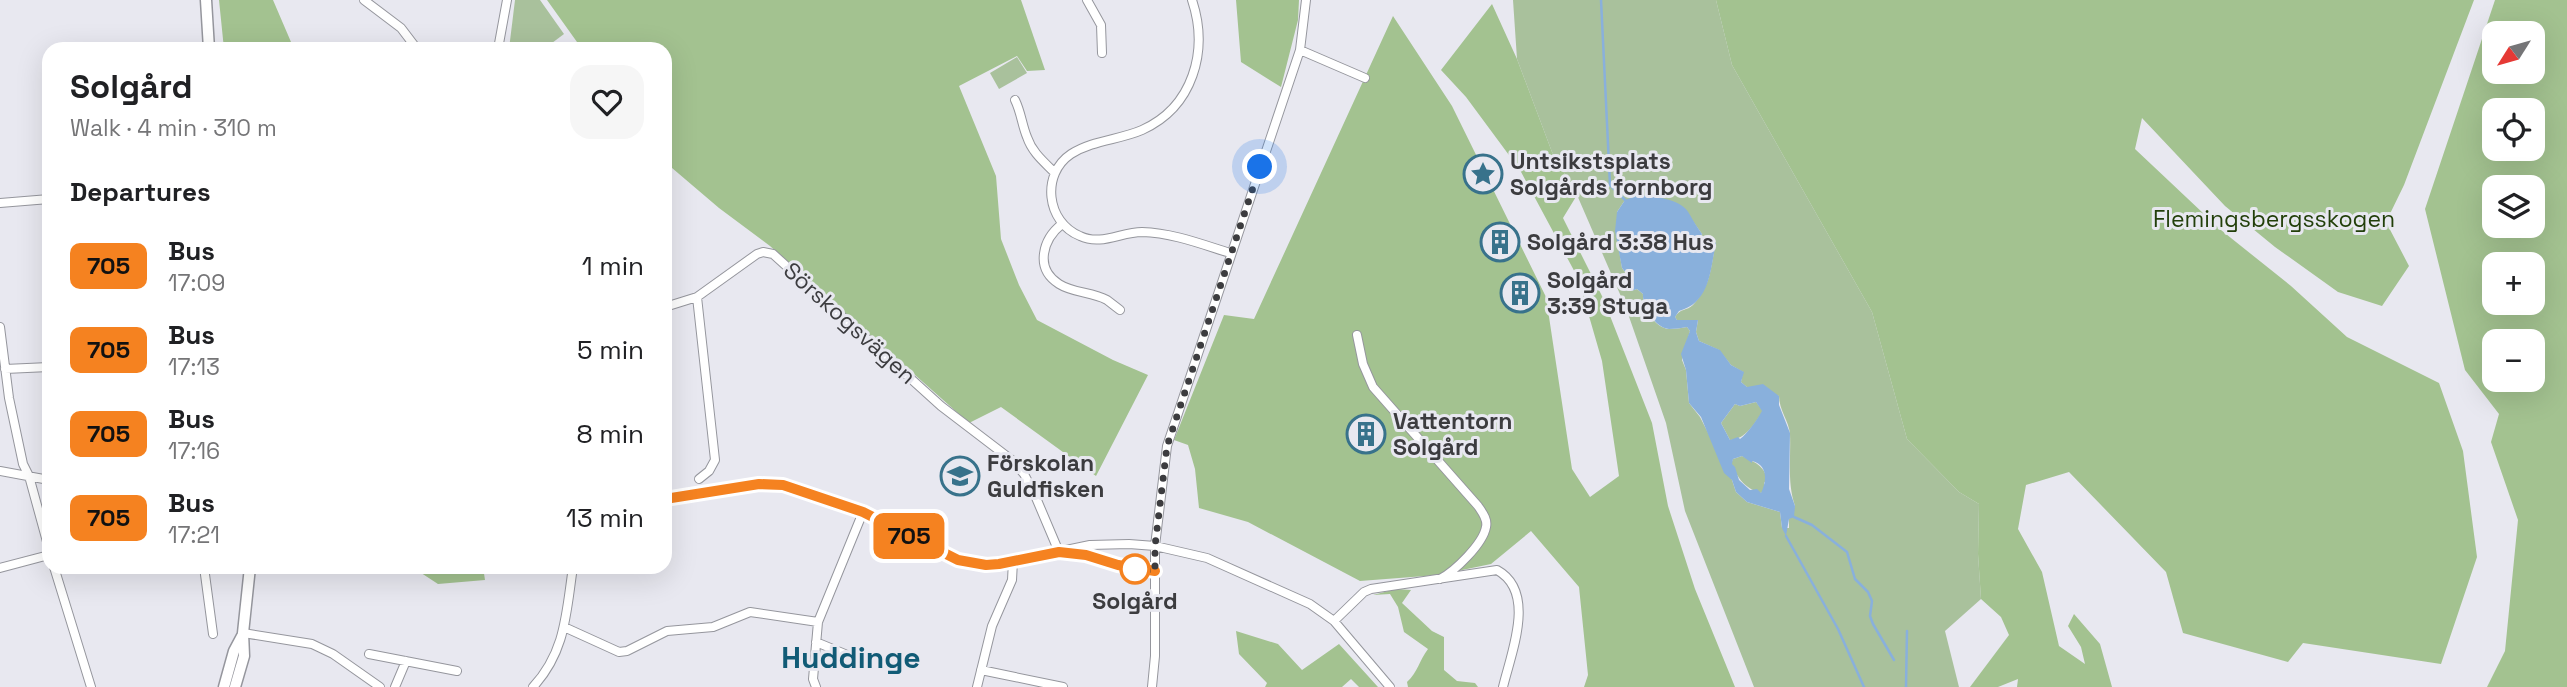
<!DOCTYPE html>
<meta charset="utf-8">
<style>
body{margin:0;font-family:"Space Grotesk",sans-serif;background:#f6f6f6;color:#202124;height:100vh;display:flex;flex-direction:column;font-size:26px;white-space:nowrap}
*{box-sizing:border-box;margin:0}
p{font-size:23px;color:#757577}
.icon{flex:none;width:38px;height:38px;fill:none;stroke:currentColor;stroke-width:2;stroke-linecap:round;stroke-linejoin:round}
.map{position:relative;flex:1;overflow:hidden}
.sheet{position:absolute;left:42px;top:42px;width:630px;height:532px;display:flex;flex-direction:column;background:#fff;border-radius:21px;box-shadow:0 7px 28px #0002}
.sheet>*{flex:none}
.badge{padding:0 14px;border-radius:10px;font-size:24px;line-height:46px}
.needle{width:46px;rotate:233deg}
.tools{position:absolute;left:2482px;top:21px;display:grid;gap:14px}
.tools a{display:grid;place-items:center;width:63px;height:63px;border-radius:14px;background:#fff;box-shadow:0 7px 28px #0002;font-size:35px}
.you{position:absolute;width:35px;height:35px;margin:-18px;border:5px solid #fff;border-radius:50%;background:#1a73e8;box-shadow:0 0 0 10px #1a73e833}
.map>.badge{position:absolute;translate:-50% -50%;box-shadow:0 0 0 4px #fff}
h2{padding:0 28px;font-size:26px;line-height:63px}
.round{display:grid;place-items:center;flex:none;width:74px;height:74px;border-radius:21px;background:#f6f6f6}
.summary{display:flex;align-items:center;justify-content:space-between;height:119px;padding:0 28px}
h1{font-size:33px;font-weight:700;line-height:52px}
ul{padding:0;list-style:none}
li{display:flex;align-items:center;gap:21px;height:84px;padding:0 28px}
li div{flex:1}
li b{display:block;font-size:26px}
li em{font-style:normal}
li .badge{min-width:77px;font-weight:700;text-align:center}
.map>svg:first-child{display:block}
.green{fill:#a9c19c;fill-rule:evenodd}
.forest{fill:#a3c290;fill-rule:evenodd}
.water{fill:#89b0dc;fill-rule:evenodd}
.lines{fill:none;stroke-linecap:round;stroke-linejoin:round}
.stream{stroke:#89b0dc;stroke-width:2.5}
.street-casing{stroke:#95969d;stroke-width:10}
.secondary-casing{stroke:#95969d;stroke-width:13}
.street{stroke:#fff;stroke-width:8}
.secondary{stroke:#fff;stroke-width:10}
.line-casing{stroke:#fff;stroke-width:16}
.line{stroke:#f58220;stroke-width:10}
.walk{stroke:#3c3c3f;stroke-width:7;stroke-dasharray:0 12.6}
.stop-dot{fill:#fff;stroke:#f58220;stroke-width:3.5}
.labels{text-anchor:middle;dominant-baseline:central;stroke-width:6;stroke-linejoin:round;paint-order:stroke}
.poi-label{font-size:23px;font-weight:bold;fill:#3c3c3f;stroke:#e8e8f0;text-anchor:start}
.park-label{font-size:23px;fill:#223f0a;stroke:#e8e8f0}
.street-label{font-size:23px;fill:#3c3c3f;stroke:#e8e8f0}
.stop-label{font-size:23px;font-weight:bold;fill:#3c3c3f;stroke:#e8e8f0}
.district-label{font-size:30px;font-weight:bold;fill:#115b76;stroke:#e8e8f0}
</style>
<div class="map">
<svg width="2567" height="687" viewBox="0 0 2567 687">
<rect width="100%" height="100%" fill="#e8e8f0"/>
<path class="green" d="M 515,0 L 540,0 L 564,34 L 544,49 L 509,49 Z
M 1513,0 L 1716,0 L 1732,65 L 1872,312 L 1907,439 L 1959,492 L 1979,504 L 1978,554 L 1981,599 L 1945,631 L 1959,687 L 1754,687 L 1685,511 L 1666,423 L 1626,308 L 1577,195 L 1552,152 L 1517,59 ZM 1625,200 L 1692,220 L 1702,234 L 1698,243 L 1702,245 L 1716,243 C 1710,268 1712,284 1693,305 C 1687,311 1680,308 1675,317 L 1677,320 L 1698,320 L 1696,332 L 1699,341 L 1719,350 L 1731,365 L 1743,372 L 1741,382 L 1748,388 L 1779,396 C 1779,410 1789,421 1790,434 C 1791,459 1787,482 1795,506 L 1789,519 L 1789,528 L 1782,528 L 1780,512 L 1747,502 L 1736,492 L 1732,480 L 1700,417 L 1689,403 L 1686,370 L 1682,360 L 1690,331 L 1687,327 C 1681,328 1675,329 1669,329 C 1655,328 1642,307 1643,294 L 1637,289 L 1631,291 L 1630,289 L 1634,284 L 1622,268 L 1619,250 L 1617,212 Z
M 1017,57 L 1027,73 L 999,89 L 990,73 Z
M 1756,402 L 1763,411 C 1754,424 1746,439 1730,440 L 1721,423 L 1735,404 L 1740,406 Z
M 1742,456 C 1754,462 1764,465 1767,479 L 1764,483 L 1764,491 L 1761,493 C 1744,488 1739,479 1731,464 L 1733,459 Z"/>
<path class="forest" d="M 219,0 L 273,0 L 294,49 L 224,49 Z
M 547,0 L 1021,0 L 1045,70 L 1027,71 L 1017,56 L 959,86 L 996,176 L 1001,239 L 1019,285 L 1037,320 L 1113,360 L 1148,375 L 1096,476 L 1001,407 L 969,423 L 770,246 L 719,208 L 665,162 L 665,49 L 582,49 Z
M 1236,0 L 1299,0 L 1298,20 L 1281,87 L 1241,62 Z
M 1716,0 L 2474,0 L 2404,185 L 2386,222 L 2409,266 L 2382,306 L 2338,292 L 2275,247 L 2225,206 L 2142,118 L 2135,149 L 2221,230 L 2291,286 L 2347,337 L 2439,383 L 2463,451 L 2477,557 L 2441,664 L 2303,643 L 2288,662 L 2183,633 L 2166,572 L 2069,472 L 2026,485 L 2018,529 L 2042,572 L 2059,646 L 2085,664 L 2081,647 L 2068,626 L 2074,614 L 2100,644 L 2112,687 L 2017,687 L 2018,679 L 1998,687 L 1970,687 L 2009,635 L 2001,617 L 1981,599 L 1978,554 L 1979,504 L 1959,492 L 1907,439 L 1872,312 L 1732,65 Z
M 2495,0 L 2567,0 L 2567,687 L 2487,687 L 2505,651 L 2518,520 L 2491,442 L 2499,414 L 2465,370 L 2425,209 ZM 2494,33 L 2532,33 L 2532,72 L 2494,72 ZM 2494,110 L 2532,110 L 2532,149 L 2494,149 ZM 2494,187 L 2532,187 L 2532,226 L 2494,226 ZM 2494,264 L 2532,264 L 2532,303 L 2494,303 ZM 2494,341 L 2532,341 L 2532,380 L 2494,380 Z
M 1492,4 L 1517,59 L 1552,152 L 1577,195 L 1563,218 L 1603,298 L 1652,423 L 1668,506 L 1695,589 L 1735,687 L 1584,687 L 1588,675 L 1579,587 L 1531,531 L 1491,564 L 1438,575 L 1360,581 L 1248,522 L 1199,508 L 1195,469 L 1188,445 L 1174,440 L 1224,315 L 1254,319 L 1393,16 L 1452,106 L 1546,297 L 1572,469 L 1590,497 L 1619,476 L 1602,361 L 1578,278 L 1520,170 L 1466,97 L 1441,70 Z
M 412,567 L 483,567 L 485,580 L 438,584 Z
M 1396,589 L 1411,590 L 1402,603 L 1432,631 L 1444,637 L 1444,670 L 1457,681 L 1475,683 L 1478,687 L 1408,687 L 1407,682 C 1418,672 1419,661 1428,649 L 1404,632 L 1398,607 L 1390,594 L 1373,595 Z
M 1236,631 L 1278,644 L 1302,670 L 1339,644 L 1378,687 L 1359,687 L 1351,679 L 1342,687 L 1265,687 L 1267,683 L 1239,654 Z"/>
<path class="water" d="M 1639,195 C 1655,197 1682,198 1690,215 C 1694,222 1697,227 1702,234 L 1698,243 L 1702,245 L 1708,239 L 1716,243 C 1710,269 1711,302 1679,311 L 1675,317 L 1677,320 L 1698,320 L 1696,332 L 1699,341 L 1720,350 L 1731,365 L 1744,372 L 1741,382 L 1747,387 L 1763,384 L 1779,396 L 1779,405 L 1790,433 L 1789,489 L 1795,506 L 1794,517 L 1789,519 L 1786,536 L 1782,528 L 1780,512 L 1747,502 L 1736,492 L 1732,480 L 1724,473 L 1701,417 L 1689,403 L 1686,370 L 1681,354 L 1690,331 L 1687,327 C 1681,328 1675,329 1669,329 C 1655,328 1642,306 1643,294 L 1637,289 L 1631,291 L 1630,289 L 1634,283 L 1622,268 L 1615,231 L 1617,212 L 1625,200 ZM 1756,402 L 1762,411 C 1757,420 1747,434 1740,439 L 1738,437 L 1730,440 L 1721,423 L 1735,404 L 1740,406 ZM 1742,456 L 1752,463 L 1752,461 C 1768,465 1767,481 1761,493 L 1757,489 L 1750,490 L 1739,480 L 1735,467 L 1732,464 L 1733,459 Z"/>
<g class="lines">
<path class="stream" d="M 1601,0 L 1610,185 L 1625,200
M 1794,517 L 1812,525 L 1847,552 L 1855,579 L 1868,592 L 1872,601 L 1870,616 L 1873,624 L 1894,660
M 1786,536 L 1838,629 L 1864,687
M 1906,687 L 1907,631"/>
<defs>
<path id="street" d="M 364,0 L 401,28 L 417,49
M 1087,0 L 1101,25 L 1102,53
M 1192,0 C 1209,51 1193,107 1142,130 C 1119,140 1093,140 1071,154 C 1041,174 1046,222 1080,236 C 1101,246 1121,232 1142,232 C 1173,233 1201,244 1230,253
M 498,49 L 507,0
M 1300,50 L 1365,78
M 1015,100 C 1021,112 1022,125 1027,137 C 1032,152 1043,161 1054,172
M 0,203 L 49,199
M 1062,224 C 1043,239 1034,268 1059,284 C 1073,293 1092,292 1107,300 C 1111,303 1116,307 1120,310
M 697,297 L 715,460 L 709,471 L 699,479
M 665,307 L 697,297 L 757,254 L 763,252 L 773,254 L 941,406 L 1013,461 L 1024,474 L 1034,493 L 1059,552
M 0,327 L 9,398 L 23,464 L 29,476 L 49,549
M 1357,335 L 1363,364 L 1373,387 L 1478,506 C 1482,512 1488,519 1486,527 C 1483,544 1455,571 1440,579
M 5,369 L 49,367
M 0,471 L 49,480
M 665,498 L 759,484 L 783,485 L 863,512 L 949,557 L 974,563 L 999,564 L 1090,545 L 1129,544 L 1155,546 L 1207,558 L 1310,604 L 1334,621 L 1390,687
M 54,567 L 91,687
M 204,567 L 213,634
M 0,568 L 49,555
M 516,569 L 517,567
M 1334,621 L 1364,592 L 1371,589 L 1497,570 C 1537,592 1511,653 1503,687
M 564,627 L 619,652 L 627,651 L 667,631 L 713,627 L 750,612 L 818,622
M 243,633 L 312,644 L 333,654 L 380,687
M 816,642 L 845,654
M 369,654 L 457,671
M 981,670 L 1063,687
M 395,687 L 406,661
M 533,687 C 566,651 566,613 573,567
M 816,687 L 813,679 L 818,622 L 863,512
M 977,687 L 992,626 L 1012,580 L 1013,561
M 1152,687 L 1155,656 L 1155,546 L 1167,446 L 1300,50 L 1306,0"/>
<path id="secondary" d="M 206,0 L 209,49
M 224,687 L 234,651 L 242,636
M 235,687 L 244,656 L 243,633 L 250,567"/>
</defs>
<use href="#street" class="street-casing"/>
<use href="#secondary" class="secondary-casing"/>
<use href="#street" class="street"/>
<use href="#secondary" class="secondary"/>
</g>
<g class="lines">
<defs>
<path id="line" d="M 665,499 L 759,484 L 783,485 L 863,512 L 958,560 L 986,565 L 999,564 L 1059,552 L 1086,555 L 1118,565 L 1155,571"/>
</defs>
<use href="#line" class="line-casing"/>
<use href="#line" class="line"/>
<path class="walk" d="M 1135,569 L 1155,571 L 1155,546 L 1167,446 L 1260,167"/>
</g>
<defs>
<symbol id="sight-ring" viewBox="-11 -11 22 22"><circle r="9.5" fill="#e8e8f0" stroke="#38728b" stroke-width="1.5"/><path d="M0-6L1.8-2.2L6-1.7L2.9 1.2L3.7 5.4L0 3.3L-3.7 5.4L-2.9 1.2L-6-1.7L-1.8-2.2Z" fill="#38728b"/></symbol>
<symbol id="building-ring" viewBox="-11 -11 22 22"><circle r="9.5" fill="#e8e8f0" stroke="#38728b" stroke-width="1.5"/><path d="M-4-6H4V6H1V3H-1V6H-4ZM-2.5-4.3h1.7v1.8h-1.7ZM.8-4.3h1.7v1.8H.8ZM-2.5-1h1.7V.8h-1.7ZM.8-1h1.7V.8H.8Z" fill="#38728b"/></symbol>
<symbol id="school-ring" viewBox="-11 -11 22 22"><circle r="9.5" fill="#e8e8f0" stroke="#38728b" stroke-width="1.5"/><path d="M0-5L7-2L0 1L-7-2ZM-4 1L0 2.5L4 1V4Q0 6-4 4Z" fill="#38728b"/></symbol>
</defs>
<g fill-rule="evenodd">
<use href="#sight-ring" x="1461" y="152" width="44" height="44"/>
<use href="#building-ring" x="1478" y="220" width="44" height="44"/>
<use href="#building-ring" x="1498" y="271" width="44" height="44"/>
<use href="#building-ring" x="1344" y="412" width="44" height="44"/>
<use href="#school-ring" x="938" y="454" width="44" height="44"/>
</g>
<circle class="stop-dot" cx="1135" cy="569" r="14"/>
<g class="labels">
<g class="poi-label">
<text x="1510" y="161">Untsikstsplats<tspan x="1510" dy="26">Solgårds fornborg</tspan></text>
<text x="1527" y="242">Solgård 3:38 Hus</text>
<text x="1547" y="280">Solgård<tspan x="1547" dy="26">3:39 Stuga</tspan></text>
<text x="1393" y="421">Vattentorn<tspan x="1393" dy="26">Solgård</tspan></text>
<text x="987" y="463">Förskolan<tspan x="987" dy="26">Guldfisken</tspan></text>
</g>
<g class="park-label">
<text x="2274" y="219">Flemingsbergsskogen</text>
</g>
<g class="street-label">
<text transform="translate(850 323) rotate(42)">Sörskogsvägen</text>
</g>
<g class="stop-label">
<text x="1135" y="601">Solgård</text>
</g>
<g class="district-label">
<text x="851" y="657">Huddinge</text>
</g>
</g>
</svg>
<div class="tools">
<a><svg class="needle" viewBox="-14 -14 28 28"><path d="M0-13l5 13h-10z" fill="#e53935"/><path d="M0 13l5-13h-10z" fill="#757577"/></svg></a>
<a><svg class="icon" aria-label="locate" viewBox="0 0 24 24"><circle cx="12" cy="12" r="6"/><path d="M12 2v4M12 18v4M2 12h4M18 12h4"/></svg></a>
<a><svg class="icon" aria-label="layers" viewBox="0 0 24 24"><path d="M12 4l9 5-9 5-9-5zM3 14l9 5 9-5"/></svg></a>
<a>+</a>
<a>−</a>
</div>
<div class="you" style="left:1260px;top:167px"></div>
<b class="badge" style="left:909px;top:536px;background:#f58220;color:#111">705</b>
<section class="sheet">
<div class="summary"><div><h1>Solgård</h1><p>Walk · 4 min · 310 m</p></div><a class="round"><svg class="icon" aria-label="heart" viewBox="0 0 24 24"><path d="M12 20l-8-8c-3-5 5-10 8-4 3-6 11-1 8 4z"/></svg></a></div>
<h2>Departures</h2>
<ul>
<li><span class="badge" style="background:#f58220;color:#111">705</span><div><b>Bus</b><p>17:09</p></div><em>1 min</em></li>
<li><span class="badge" style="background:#f58220;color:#111">705</span><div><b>Bus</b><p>17:13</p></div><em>5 min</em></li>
<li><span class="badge" style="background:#f58220;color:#111">705</span><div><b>Bus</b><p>17:16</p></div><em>8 min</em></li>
<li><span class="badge" style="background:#f58220;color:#111">705</span><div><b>Bus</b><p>17:21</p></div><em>13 min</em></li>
</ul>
</section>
</div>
